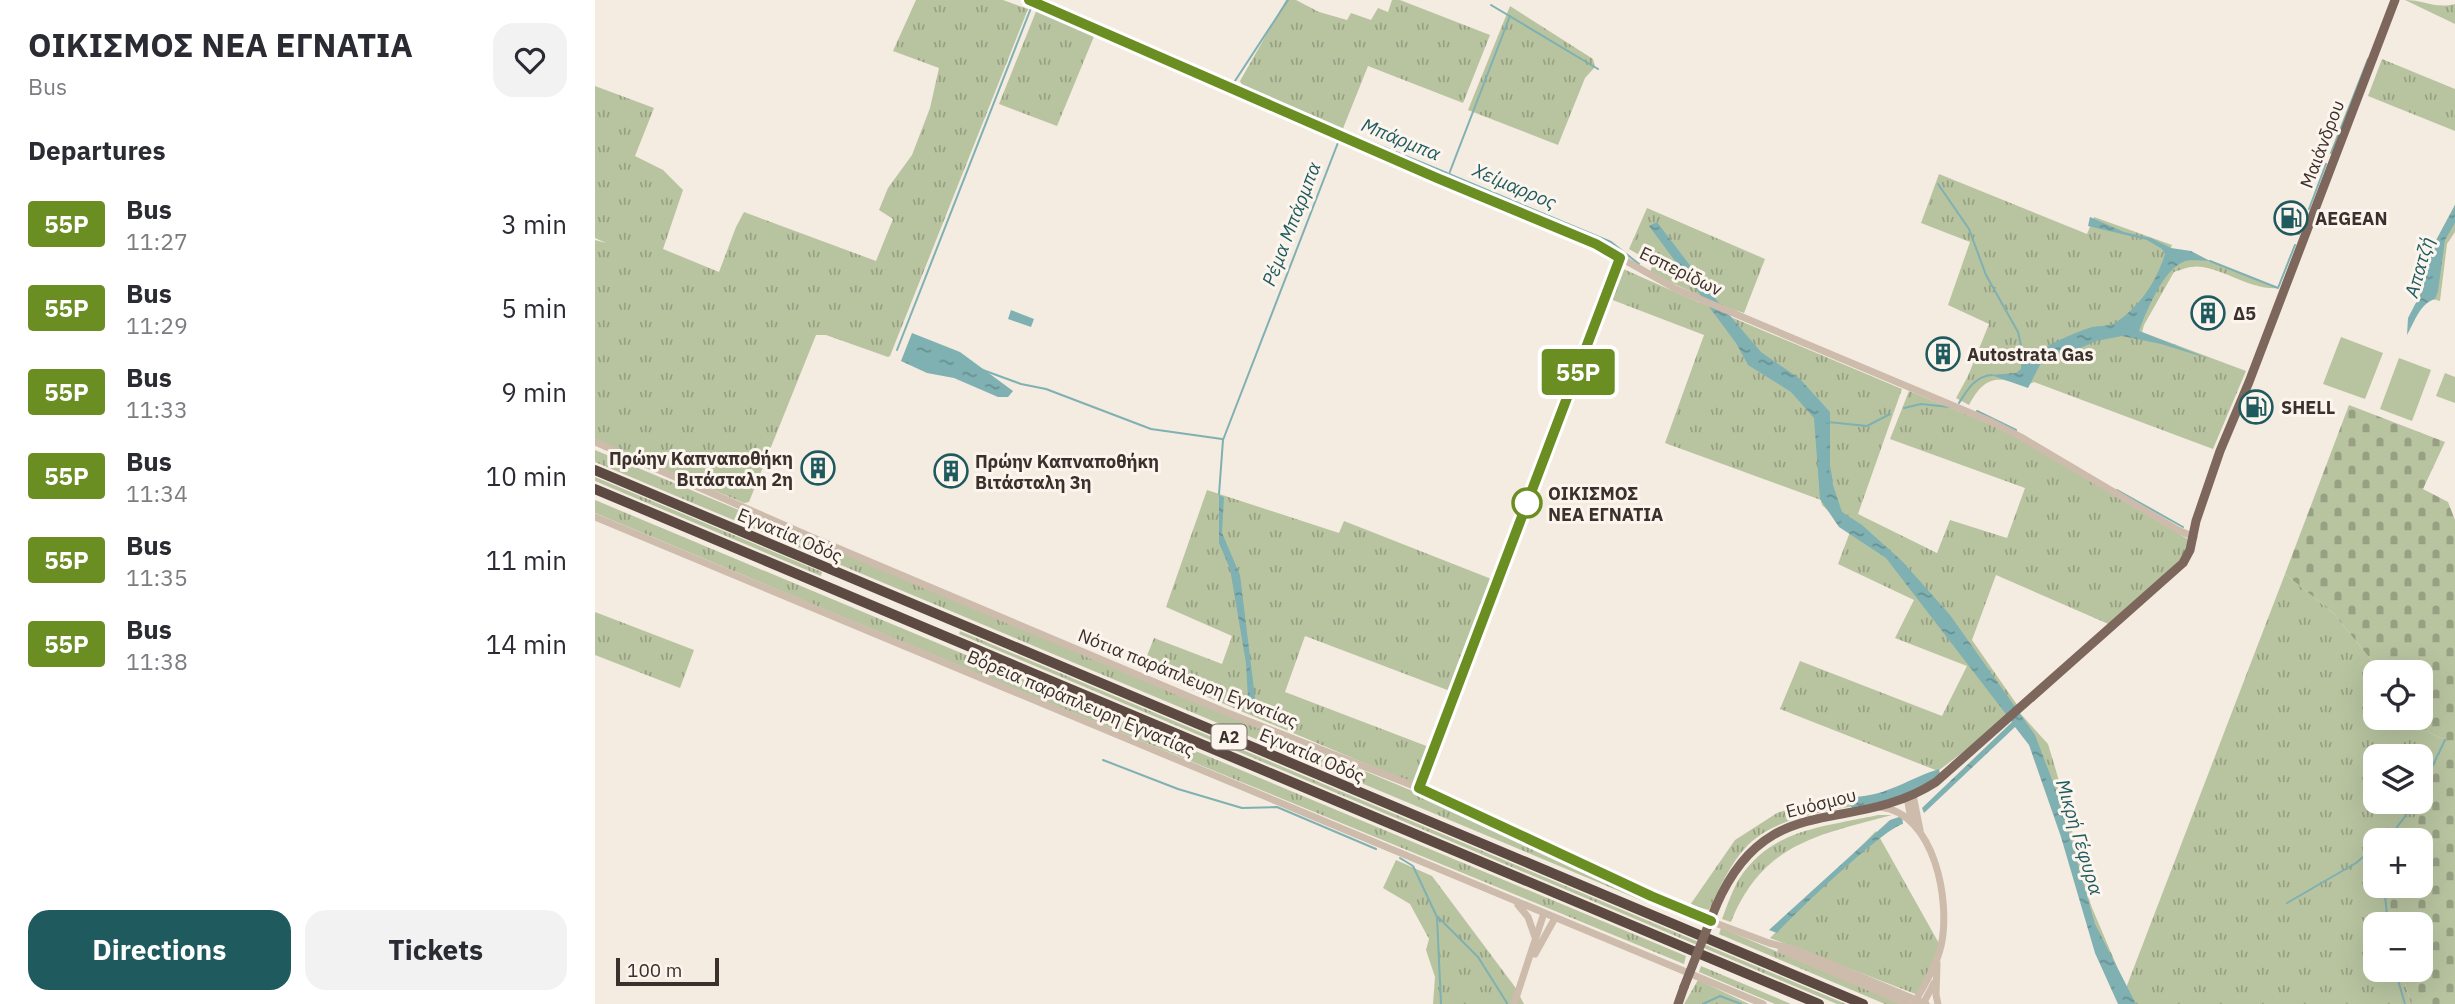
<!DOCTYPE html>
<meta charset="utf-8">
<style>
body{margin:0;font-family:"IBM Plex Sans",sans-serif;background:#f2f2f3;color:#2b2b33;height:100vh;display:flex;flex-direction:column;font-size:26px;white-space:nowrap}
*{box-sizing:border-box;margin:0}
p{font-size:23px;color:#7c7c81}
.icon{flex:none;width:38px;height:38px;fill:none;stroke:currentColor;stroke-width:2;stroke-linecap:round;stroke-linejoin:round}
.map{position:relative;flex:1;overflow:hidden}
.details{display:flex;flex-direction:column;background:#fff;width:595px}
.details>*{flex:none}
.badge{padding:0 14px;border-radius:5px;font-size:24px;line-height:46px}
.controls{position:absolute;left:1768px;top:660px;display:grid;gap:14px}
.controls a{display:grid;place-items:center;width:70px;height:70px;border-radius:14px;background:#fff;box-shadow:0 7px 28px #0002;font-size:35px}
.scale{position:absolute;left:21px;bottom:18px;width:103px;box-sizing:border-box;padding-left:7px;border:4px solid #3b302b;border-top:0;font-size:19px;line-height:24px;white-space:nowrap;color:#3b302b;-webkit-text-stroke:5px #fbf5ee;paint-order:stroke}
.map>.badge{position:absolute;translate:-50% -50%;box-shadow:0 0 0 4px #fff}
h2{padding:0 28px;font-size:26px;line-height:63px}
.round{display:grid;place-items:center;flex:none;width:74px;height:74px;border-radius:21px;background:#f2f2f3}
.summary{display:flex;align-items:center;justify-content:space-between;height:119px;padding:0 28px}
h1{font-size:33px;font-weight:700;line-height:52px}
.cta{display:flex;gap:14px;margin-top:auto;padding:14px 28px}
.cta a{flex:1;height:80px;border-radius:21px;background:#1f5a5e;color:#fff;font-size:28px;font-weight:700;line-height:80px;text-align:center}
.cta a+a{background:#f2f2f3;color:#2b2b33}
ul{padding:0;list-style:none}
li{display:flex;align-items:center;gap:21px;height:84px;padding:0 28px}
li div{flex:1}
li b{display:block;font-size:26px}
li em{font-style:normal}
li .badge{min-width:77px;font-weight:700;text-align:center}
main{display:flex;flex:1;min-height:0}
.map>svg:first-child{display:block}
.grass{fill:url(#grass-tufts);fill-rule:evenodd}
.cemetery{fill:url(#cemetery-stones)}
.pitch{fill:#b8c4a0}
.water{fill:url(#water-ripples)}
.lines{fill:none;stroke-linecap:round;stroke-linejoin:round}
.stream{stroke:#7fb0b2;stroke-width:2}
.minor{stroke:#cdbbac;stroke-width:7}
.major{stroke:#7d675c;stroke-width:9}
.highway{stroke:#5c4a42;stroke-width:10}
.major-bridge{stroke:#7d675c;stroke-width:9}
.line-casing{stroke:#fff;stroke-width:16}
.line{stroke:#6b8e23;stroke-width:10}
.stop-dot{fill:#fff;stroke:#6b8e23;stroke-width:3.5}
.labels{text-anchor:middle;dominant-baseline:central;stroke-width:6;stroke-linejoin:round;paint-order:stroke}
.shield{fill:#fbf5ee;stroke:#756b66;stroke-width:2}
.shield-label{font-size:16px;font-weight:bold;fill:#3b302b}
.street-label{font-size:18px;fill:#3b302b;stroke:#fbf5ee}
.poi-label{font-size:18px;font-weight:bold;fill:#3b302b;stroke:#fbf5ee;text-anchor:start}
.stop-label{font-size:18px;font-weight:bold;fill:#3b302b;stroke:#fbf5ee;text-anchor:start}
.water-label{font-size:19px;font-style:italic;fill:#1f5a5e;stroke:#fbf5ee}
</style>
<main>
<section class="details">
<div class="summary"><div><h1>ΟΙΚΙΣΜΟΣ ΝΕΑ ΕΓΝΑΤΙΑ</h1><p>Bus</p></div><a class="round"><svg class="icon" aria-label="heart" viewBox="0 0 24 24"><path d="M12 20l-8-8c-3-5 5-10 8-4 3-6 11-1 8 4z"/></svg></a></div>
<h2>Departures</h2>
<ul>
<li><span class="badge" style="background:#6b8e23;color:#fff">55Ρ</span><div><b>Bus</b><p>11:27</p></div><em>3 min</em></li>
<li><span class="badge" style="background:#6b8e23;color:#fff">55Ρ</span><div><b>Bus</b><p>11:29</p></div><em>5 min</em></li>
<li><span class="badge" style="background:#6b8e23;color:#fff">55Ρ</span><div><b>Bus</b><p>11:33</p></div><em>9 min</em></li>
<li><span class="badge" style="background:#6b8e23;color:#fff">55Ρ</span><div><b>Bus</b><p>11:34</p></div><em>10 min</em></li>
<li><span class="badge" style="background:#6b8e23;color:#fff">55Ρ</span><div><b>Bus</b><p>11:35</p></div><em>11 min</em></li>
<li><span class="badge" style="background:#6b8e23;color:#fff">55Ρ</span><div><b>Bus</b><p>11:38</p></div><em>14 min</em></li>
</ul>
<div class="cta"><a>Directions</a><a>Tickets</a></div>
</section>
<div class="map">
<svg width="1860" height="1004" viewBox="0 0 1860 1004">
<defs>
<pattern id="grass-tufts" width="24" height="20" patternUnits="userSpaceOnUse" patternTransform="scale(1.75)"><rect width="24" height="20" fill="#b8c4a0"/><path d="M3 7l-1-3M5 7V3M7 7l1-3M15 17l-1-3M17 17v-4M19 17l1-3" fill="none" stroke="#97a083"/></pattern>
<pattern id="cemetery-stones" width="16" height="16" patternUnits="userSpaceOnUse" patternTransform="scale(1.75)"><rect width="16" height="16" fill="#b8c4a0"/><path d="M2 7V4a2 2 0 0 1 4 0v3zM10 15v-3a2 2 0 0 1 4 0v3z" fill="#97a083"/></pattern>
<pattern id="water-ripples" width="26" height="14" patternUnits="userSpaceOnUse" patternTransform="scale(1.75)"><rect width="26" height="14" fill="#7fb0b2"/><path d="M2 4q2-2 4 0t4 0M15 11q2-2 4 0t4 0" fill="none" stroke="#699091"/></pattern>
</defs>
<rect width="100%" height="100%" fill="#f4ebe1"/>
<path class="grass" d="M 321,0 L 408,0 L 433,9 L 295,356 L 293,357 L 231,335 L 221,335 L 154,502 L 149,503 L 0,440 L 0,240 L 11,243 L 0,238 L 0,86 L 59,108 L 40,156 L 68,170 L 88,190 L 68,249 L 124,272 L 141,227 L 149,212 L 281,261 L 298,219 L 284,210 L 293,188 L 317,155 L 335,108 L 344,68 L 298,51 Z
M 691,0 L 701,0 L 724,12 L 752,20 L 756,13 L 776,20 L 783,8 L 793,12 L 797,0 L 805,0 L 895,35 L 868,103 L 773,66 L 747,131 L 649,89 L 645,81 Z
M 1810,0 C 1829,0 1840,9 1860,4 L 1860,24 Z
M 915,6 L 998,59 L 1000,67 L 990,78 L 963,145 L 873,110 Z
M 442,9 L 500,34 L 462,126 L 404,104 Z
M 1787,59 L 1860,89 L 1860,131 L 1773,96 Z
M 1344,174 L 1492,234 L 1499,217 L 1577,245 L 1573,257 L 1590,251 L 1683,288 C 1656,290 1633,271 1607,267 C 1598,265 1588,269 1579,272 L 1549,325 L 1547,332 L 1651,371 L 1618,449 L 1439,382 L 1430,386 C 1401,375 1389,377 1374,405 L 1361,398 L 1373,376 L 1394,324 L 1353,305 L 1375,242 L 1326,223 Z
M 1860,205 L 1860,232 L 1852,244 L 1845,301 L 1834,298 L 1840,243 Z
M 1052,208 L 1170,259 L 1149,313 L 1130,307 L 1136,317 L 1307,389 L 1263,514 L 1342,553 L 1355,520 L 1412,538 L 1430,488 L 1295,439 L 1314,391 L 1411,431 L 1596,541 L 1588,563 L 1518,626 L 1401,575 L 1377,640 L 1425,709 L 1423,711 L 1453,744 L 1468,794 L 1495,903 L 1531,988 L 1690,574 L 1738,613 L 1786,672 L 1780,672 L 1780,718 L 1823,718 L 1835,733 L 1850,740 L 1817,840 L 1780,840 L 1780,886 L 1795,886 L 1795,924 L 1780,924 L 1780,970 L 1806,970 L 1816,1004 L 1526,1004 L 1444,756 L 1416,716 L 1343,771 L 1185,709 L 1205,661 L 1347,716 L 1372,666 L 1300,638 L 1319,600 L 1243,564 L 1255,532 L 1227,505 L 1226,500 L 1070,443 L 1109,335 L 1015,299 L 1026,268 L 1105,303 L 1097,292 L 1055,273 L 1058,263 L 1034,249 ZM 1780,756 L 1825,756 L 1825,802 L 1780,802 Z
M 0,450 L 911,830 L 1108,919 L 1105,925 L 0,462 Z
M 0,477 L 227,572 L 226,576 L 0,481 Z
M 612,490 L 744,533 L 749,521 L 899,580 L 855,691 L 710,636 L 690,692 L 834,747 L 819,784 L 615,698 L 548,666 L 559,638 L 627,664 L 637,636 L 571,607 Z
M 0,500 L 1091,956 L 1089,964 L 442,698 L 0,513 Z
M 0,612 L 99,650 L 85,688 L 0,655 Z
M 365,631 L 1251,1004 L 1242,1004 L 364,634 Z
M 1215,801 L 1265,805 C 1228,812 1182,817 1153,845 C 1135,863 1125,888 1114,910 L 1095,905 L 1140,840 L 1182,813 Z
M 1283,815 L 1297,815 C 1223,835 1168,843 1136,922 L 1127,919 C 1132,906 1137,891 1144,879 C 1177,828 1230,827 1283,815 Z
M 1281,831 L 1346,947 L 1323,995 L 1175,938 Z
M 801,860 L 837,876 L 920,987 L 929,1004 L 838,1004 L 840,977 L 831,950 L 834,939 L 815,904 L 788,888 Z
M 1126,928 L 1307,1004 L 1290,1004 L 1124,934 Z
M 1106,966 L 1196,1004 L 1180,1004 L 1104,972 Z
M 1103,980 L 1154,1004 L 1089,1004 Z"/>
<path class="cemetery" d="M 1754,405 L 1850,442 L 1828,489 L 1853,502 L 1860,520 L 1860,1004 L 1816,1004 L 1806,970 L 1825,970 L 1825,924 L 1793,924 L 1784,893 L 1789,886 L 1825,886 L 1825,840 L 1817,840 L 1848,739 L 1835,733 L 1823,718 L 1825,718 L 1825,672 L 1786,672 L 1738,613 L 1690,574 Z"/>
<path class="pitch" d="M 1746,337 L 1788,353 L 1770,399 L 1728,384 Z
M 1804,358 L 1836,370 L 1817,421 L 1785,409 Z
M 1850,373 L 1860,377 L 1860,403 L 1841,396 Z"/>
<path class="water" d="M 1860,205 L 1860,223 L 1850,240 L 1843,291 L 1840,299 C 1825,303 1819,323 1812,335 L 1813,318 L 1827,291 L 1839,244 Z
M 1495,217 L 1529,232 L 1556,238 L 1576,248 L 1596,251 L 1615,261 C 1608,261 1594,259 1588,262 C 1568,270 1551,312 1544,331 L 1615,359 L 1566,344 L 1527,336 L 1501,341 L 1481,350 L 1448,359 L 1433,388 L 1396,375 L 1421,373 L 1426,369 L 1426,361 C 1446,348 1471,336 1494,328 C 1502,325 1513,327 1520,323 C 1543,308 1559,285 1568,260 L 1570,254 L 1567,249 L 1552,240 L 1493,226 Z
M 1062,222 L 1119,297 L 1166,352 L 1205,379 L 1235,412 L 1235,476 L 1247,512 L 1267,525 L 1307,561 L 1355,615 L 1440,735 L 1464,798 L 1500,924 L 1541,1004 L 1523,1004 L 1500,953 L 1466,837 L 1434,745 L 1420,727 L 1329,813 L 1327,808 L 1417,722 L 1291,558 L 1244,527 L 1225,499 L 1219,418 L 1196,392 L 1153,365 L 1141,343 L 1054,226 Z
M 416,310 L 439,319 L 436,327 L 413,319 Z
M 317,333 L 365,352 L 418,391 L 413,397 L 403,397 L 359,378 L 332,373 L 306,361 Z
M 624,495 L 629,497 L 627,533 L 645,575 L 662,714 L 657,715 L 653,699 L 651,663 L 635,569 L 624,543 Z
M 1344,769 L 1345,774 L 1329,792 L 1257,808 L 1250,796 C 1284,801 1314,778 1344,769 Z
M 1307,816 L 1308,824 C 1289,828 1199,914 1182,933 L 1174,930 L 1295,820 Z"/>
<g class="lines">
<path class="stream" d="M 896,5 L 1003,69
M 915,16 L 854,174 L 1016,242 L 1044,264
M 638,84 L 693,0
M 650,90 L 852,173
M 1736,153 L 1773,59
M 1343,184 L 1374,229 L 1391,275 L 1423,332 L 1429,359
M 1714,209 L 1731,164
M 1704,234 L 1710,219
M 1615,261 L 1683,288 L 1700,245
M 302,350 L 438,3
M 385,369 L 426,384 L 451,389 L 556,429 L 627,439
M 1364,403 C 1372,390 1380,376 1397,375
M 1309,408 L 1326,404 L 1354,407
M 1382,411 L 1421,430
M 1233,422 L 1272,426 L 1295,414
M 1234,466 L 1237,482
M 1522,490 L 1588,527
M 624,494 L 628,440 L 744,140
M 508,760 L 583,789 L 647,808 L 682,807 L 781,849
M 1825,792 L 1850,740
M 1788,840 L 1799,831 L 1821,802
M 805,858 L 818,866 L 842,917 L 846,1004
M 1789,886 L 1793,924
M 1692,903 L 1761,863 L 1780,847
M 843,917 L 883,957 L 912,1003
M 1800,970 L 1810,1004
M 1108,1004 L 1125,996 L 1146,1004"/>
<path class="minor" d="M 435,0 L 842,178 L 1001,244 L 1081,289 L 1397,422 L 1426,437 L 1583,530 L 1599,537
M 0,442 L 221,539 L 628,711 L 824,788 L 1088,911 L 1174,943 L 1202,950 L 1331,1004
M 0,517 L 1168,1004
M 1318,795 L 1325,830
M 1312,797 L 1316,819
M 1285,807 C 1340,813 1356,902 1346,946 C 1341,967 1329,985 1319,1004
M 923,905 L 933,917 L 940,937
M 1186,950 L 1313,1004
M 940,954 L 960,918
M 1342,963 L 1341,995 L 1343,1004
M 919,1004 L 949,913
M 1328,1004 L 1339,983"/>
<path class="major" d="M 1121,906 C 1173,786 1256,837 1341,782 L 1588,563 L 1595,550 L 1601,521 L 1625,451 L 1654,382 L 1800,0
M 1083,1004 L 1089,987"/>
<path class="highway" d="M 0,470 L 1268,1004
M 0,489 L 1224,1004"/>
<path class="major-bridge" d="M 1089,987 L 1121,906"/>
</g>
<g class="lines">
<defs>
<path id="line" d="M 434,0 L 842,178 L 1001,244 L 1025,258 L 824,788 L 1056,896 L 1116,921"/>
</defs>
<use href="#line" class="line-casing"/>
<use href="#line" class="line"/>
</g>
<defs>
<symbol id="fuel-ring" viewBox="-11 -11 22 22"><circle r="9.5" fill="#fbf5ee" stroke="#1f5a5e" stroke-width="1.5"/><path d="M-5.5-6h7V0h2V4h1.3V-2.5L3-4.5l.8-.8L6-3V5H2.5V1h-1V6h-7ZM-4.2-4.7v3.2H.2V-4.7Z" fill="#1f5a5e"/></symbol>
<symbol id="building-ring" viewBox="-11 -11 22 22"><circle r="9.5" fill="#fbf5ee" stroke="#1f5a5e" stroke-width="1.5"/><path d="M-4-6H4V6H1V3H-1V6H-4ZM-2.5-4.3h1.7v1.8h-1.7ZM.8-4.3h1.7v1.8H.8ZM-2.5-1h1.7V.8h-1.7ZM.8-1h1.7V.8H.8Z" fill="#1f5a5e"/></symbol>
</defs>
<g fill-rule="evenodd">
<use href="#fuel-ring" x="1677" y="199" width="38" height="38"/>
<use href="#building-ring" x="1594" y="294" width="38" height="38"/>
<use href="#building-ring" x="1329" y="335" width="38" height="38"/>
<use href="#fuel-ring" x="1642" y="388" width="38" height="38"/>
<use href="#building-ring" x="204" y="449" width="38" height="38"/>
<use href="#building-ring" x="337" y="452" width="38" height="38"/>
</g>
<circle class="stop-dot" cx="932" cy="503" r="14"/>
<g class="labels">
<rect class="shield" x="616.5" y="724.5" width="35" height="25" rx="5"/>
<g class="shield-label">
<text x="634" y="737">Α2</text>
</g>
<g class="street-label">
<text transform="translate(1727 144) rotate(-69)">Μαιάνδρου</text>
<text transform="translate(1086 271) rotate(26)">Εσπερίδων</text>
<text transform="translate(195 535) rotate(23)">Εγνατία Οδός</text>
<text transform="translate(593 678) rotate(22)">Νότια παράπλευρη Εγνατίας</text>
<text transform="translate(486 703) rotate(23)">Βόρεια παράπλευρη Εγνατίας</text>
<text transform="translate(717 755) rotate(23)">Εγνατία Οδός</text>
<text transform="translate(1226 803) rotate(-14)">Ευόσμου</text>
</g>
<g class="poi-label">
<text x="1720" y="218">AEGEAN</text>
<text x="1638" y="313">Δ5</text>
<text x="1372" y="354">Autostrata Gas</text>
<text x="1686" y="407">SHELL</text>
<text x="198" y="458" text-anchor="end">Πρώην Καπναποθήκη<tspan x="198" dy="21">Βιτάσταλη 2η</tspan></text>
<text x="380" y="461">Πρώην Καπναποθήκη<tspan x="380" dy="21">Βιτάσταλη 3η</tspan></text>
</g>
<g class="stop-label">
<text x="953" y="493">ΟΙΚΙΣΜΟΣ<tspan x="953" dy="21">ΝΕΑ ΕΓΝΑΤΙΑ</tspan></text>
</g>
<g class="water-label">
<text transform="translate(806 139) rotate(22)">Μπάρμπα</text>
<text transform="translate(920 186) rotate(23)">Χείμαρρος</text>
<text transform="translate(696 224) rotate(-69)">Ρέμα Μπάρμπα</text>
<text transform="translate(1824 267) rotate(-74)">Απατζή</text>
<text transform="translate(1485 837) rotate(73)">Μικρή Γέφυρα</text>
</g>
</g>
</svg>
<div class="controls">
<a><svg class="icon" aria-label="locate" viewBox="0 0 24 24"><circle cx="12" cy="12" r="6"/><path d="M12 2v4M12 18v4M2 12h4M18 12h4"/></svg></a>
<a><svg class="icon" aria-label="layers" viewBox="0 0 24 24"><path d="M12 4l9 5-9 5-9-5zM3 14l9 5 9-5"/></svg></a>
<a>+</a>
<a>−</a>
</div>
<div class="scale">100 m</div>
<b class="badge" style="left:983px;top:372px;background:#6b8e23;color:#fff">55Ρ</b>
</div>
</main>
